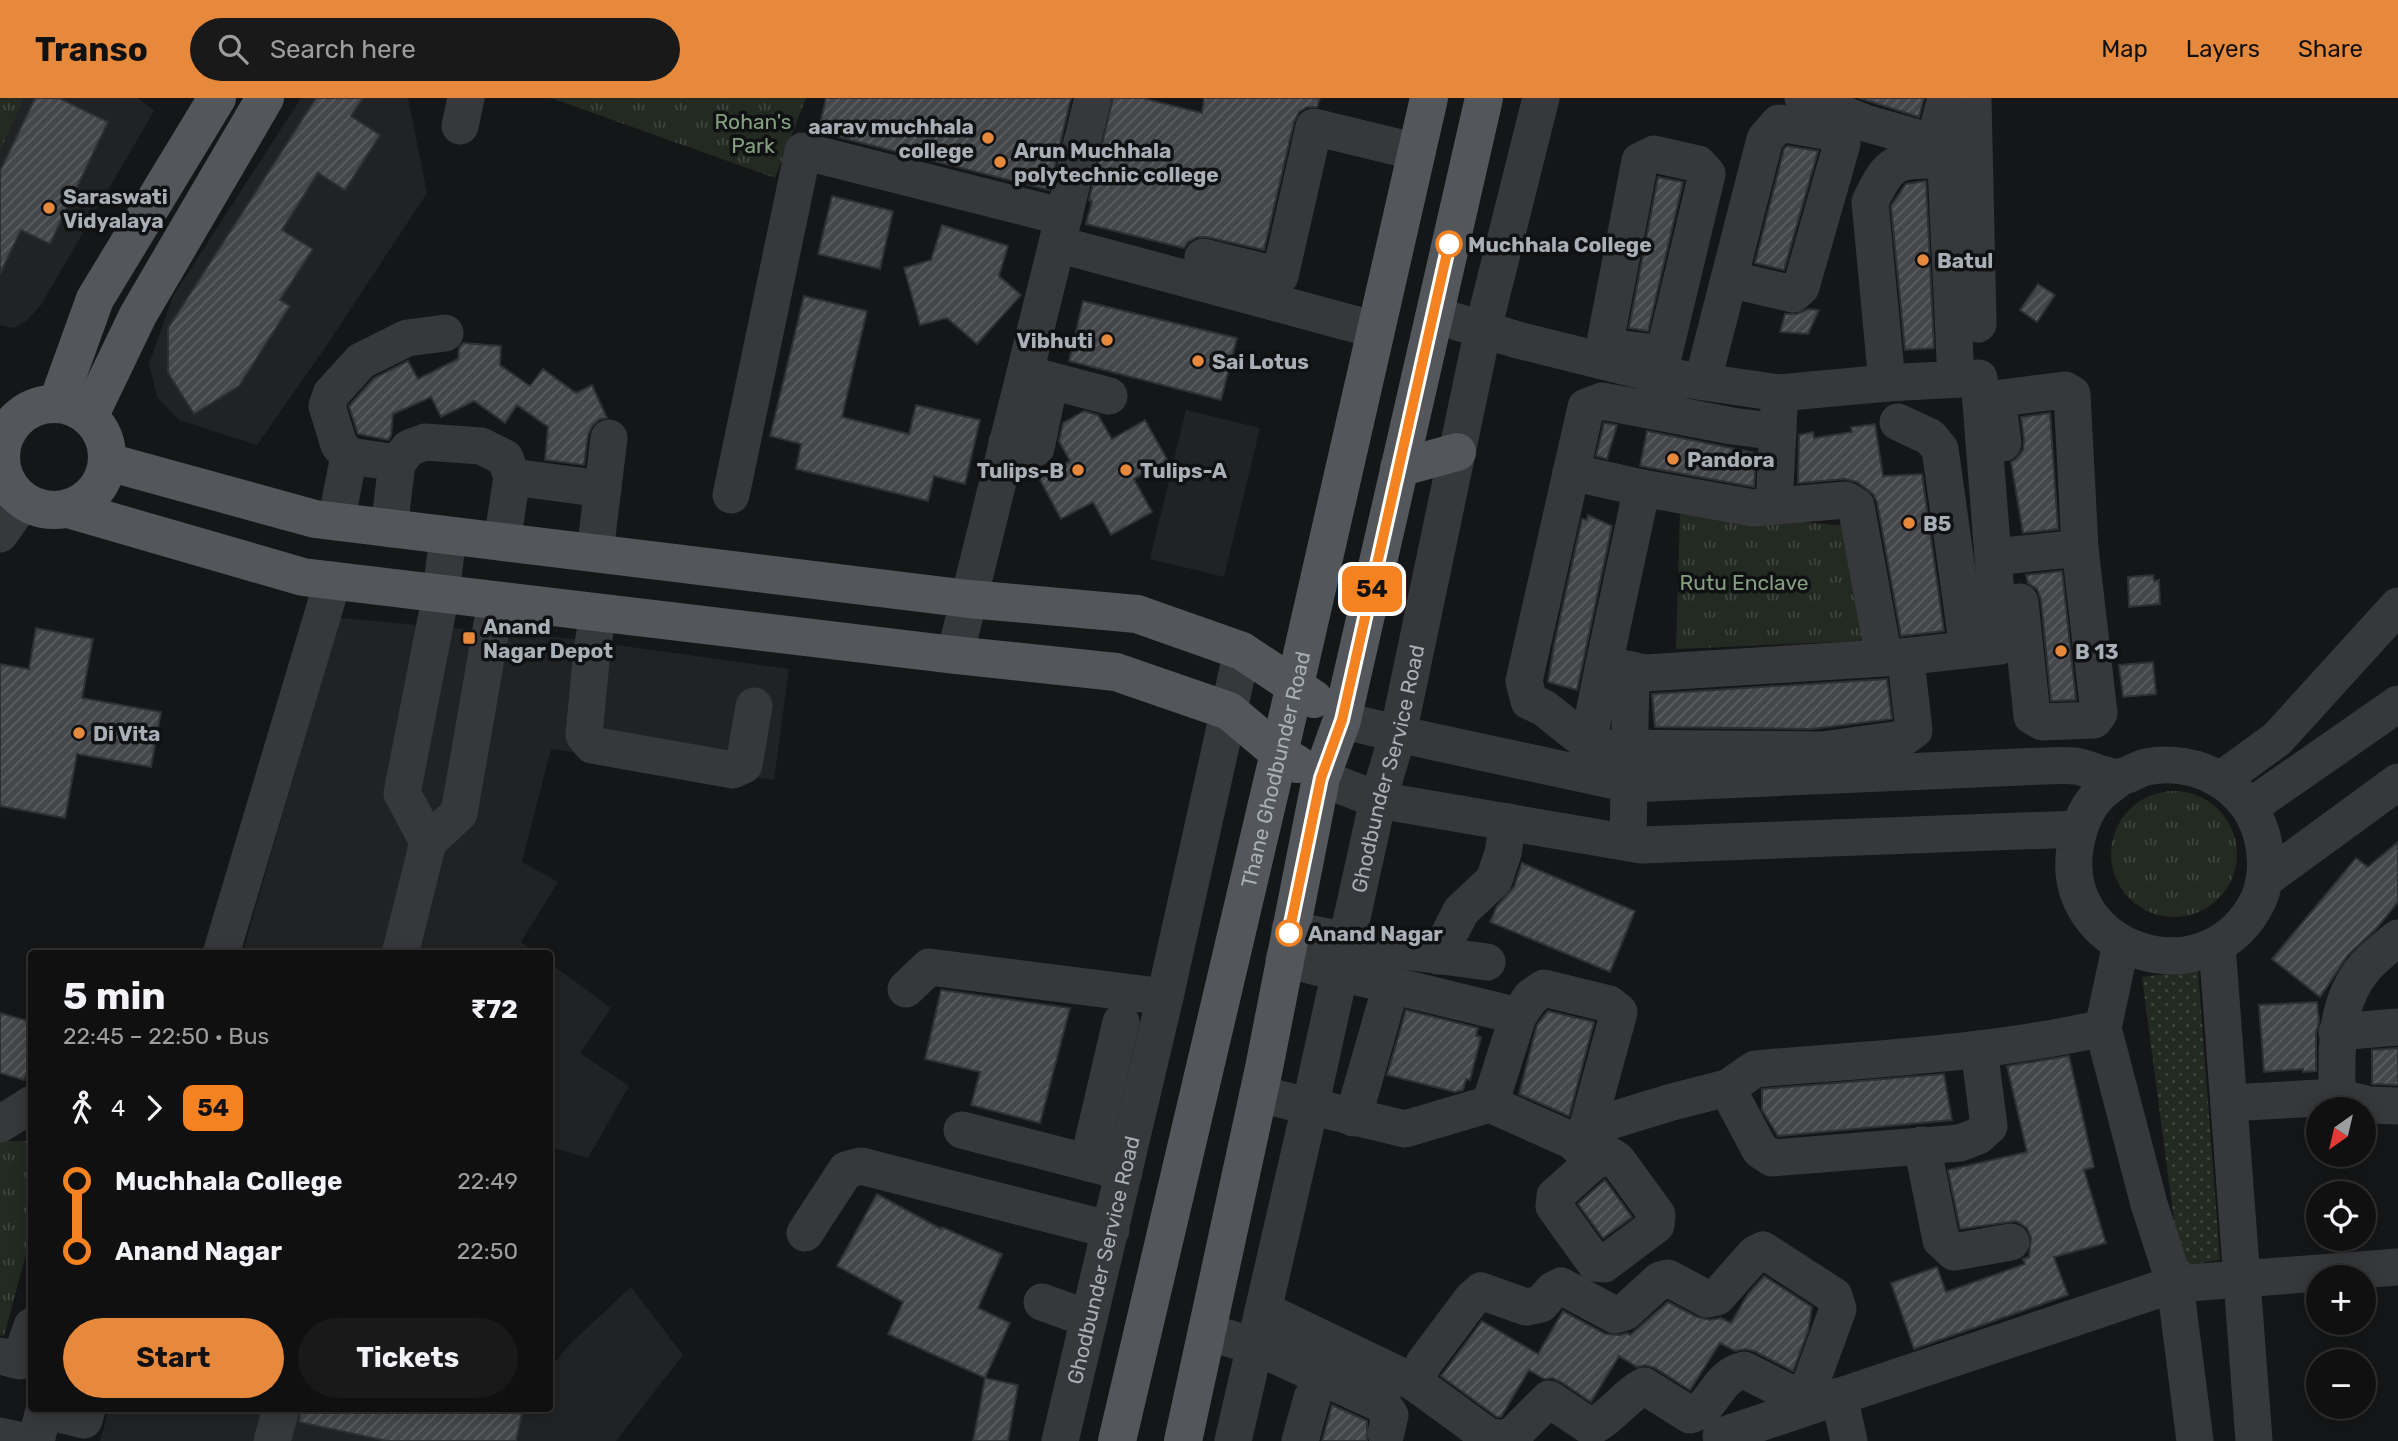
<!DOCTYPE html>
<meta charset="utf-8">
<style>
body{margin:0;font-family:Rubik,sans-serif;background:#19191a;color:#f1f3f6;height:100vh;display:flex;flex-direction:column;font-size:26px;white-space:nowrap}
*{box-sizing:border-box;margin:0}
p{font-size:23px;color:#9c9d9f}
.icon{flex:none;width:38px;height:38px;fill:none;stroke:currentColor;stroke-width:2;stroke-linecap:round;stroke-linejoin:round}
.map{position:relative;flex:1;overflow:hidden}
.details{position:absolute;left:28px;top:852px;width:525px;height:462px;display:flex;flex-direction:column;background:#101011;border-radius:7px;box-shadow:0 4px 18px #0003,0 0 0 2px #303031}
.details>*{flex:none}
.badge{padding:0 14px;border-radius:10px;font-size:24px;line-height:46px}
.needle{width:46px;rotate:214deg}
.fabs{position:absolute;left:2306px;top:999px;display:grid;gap:14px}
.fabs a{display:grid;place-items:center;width:70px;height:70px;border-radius:50%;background:#101011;box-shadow:0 4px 18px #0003,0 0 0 2px #303031;font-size:35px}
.map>.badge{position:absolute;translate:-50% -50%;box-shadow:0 0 0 4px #fff}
.legs{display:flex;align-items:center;gap:10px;height:77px;padding:0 35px;font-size:23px}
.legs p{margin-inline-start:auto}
.head{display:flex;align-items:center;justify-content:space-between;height:119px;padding:0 35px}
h1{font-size:38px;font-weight:700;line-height:52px}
.cta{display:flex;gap:14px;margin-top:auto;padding:14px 35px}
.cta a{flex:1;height:80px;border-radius:42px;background:#e7893d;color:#111;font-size:28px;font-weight:700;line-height:80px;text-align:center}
.cta a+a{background:#19191a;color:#f1f3f6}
ul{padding:0 35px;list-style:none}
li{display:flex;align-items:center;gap:24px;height:70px;font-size:26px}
li i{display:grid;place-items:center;width:10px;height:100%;margin:0 9px;background:currentColor}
li i::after{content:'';width:18px;height:18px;margin:-9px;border:5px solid;border-radius:50%;background:#101011}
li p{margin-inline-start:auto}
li:first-child i{background:linear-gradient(#0000 50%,currentColor 0)}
li:last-child i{background:linear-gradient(currentColor 50%,#0000 0)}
header{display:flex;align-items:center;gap:42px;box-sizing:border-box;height:98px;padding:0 35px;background:#e7893d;color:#111}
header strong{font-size:33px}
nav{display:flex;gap:38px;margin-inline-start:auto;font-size:24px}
.search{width:490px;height:63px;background:#19191a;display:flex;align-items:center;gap:18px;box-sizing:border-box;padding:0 24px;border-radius:38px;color:#9c9d9f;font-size:26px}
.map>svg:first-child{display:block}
.built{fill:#212224}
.grass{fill:url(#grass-tufts)}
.garden{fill:url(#garden-dots)}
.building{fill:url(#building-hatch);stroke:#2f3033;stroke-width:2}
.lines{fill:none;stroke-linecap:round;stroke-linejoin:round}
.minor{stroke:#36383c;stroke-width:37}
.major{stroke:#53565b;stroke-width:38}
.line-1-casing{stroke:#fff;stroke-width:16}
.line-1{stroke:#f58220;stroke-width:10}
.poi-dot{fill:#e7893d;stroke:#101112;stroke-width:2.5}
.stop-1-dot{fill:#fff;stroke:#f58220;stroke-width:3.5}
.labels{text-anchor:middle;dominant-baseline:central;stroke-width:7;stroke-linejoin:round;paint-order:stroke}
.park-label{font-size:21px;fill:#85a080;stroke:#101112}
.poi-label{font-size:21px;font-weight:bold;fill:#a8afb6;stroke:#101112;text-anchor:start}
.stop-label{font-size:21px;font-weight:bold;fill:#a8afb6;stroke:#101112;text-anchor:start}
.street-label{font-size:21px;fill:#a8afb6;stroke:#101112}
</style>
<header>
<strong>Transo</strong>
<div class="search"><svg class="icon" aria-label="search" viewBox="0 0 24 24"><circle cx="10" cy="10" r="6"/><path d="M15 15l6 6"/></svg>Search here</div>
<nav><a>Map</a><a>Layers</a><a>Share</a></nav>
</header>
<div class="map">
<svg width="2398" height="1343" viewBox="0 0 2398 1343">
<defs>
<pattern id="grass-tufts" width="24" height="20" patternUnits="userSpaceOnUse" patternTransform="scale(1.75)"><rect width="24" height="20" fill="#222a22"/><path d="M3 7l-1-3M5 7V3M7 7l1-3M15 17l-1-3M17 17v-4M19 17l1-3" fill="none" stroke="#3f4640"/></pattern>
<pattern id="garden-dots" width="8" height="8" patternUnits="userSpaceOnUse" patternTransform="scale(1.75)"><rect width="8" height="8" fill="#222a22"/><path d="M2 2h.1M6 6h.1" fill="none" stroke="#3f4640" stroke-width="1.8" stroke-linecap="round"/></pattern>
<pattern id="building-hatch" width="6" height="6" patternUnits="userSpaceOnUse" patternTransform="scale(1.75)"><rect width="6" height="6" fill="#44464a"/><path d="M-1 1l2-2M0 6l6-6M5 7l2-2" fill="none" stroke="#5c5e62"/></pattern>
</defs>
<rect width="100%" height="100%" fill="#151617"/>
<path class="built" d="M 0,0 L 138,0 L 154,13 L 41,207 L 26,223 L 14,230 L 0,227 Z
M 301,0 L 408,0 L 427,95 L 329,244 L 257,347 L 179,322 L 157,299 L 149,266 L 173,198 Z
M 1186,312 L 1260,330 L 1224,479 L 1150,461 Z
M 340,520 L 566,540 L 789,571 L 774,682 L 551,651 L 522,764 L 558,784 L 521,844 L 536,856 L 242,856 Z
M 550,865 L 611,910 L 580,955 L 629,988 L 588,1060 L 550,1049 Z
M 631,1189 L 683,1257 L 616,1343 L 100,1343 L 109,1311 L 550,1311 L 550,1270 L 569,1247 Z"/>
<path class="grass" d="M 0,0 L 24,0 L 0,53 Z
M 551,0 L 806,0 L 775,80 Z
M 1680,413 L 1861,429 L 1861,543 L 1676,551 Z
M2111 756a63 63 0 1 1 126 0a63 63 0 1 1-126 0Z
M 0,1043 L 32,1043 L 31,1138 L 4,1238 L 0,1237 Z"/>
<path class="garden" d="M 2198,872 L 2220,1162 L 2180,1168 L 2142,879 Z"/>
<path class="building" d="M 35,0 L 59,0 L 108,24 L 50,146 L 21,132 L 0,176 L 0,73 Z
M 316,0 L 363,0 L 351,18 L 380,37 L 345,92 L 318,75 L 282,132 L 313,151 L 280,202 L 290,208 L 239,288 L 194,316 L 168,275 L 168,230 Z
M 826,0 L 1071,0 L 1049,92 L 818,34 Z
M 1113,0 L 1142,0 L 1202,15 L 1204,0 L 1320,0 L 1317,9 L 1307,9 L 1299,14 L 1294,24 L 1264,152 L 1207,139 L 1197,139 L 1188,144 L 1184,150 L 1086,126 L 1092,103 L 1089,102 Z
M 1859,0 L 1924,0 L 1919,19 Z
M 1787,48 L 1818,53 L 1784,172 L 1755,165 L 1784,51 Z
M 1658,79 L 1683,84 L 1648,233 L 1629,230 Z
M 1926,83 L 1934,250 L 1905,252 L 1891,108 L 1906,86 Z
M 832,98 L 893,113 L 880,171 L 818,156 Z
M 942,127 L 1008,148 L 999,178 L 1021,197 L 977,246 L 947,220 L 920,227 L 904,170 L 931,162 Z
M 2038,186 L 2055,197 L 2037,224 L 2020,212 Z
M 804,198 L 867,213 L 842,319 L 909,336 L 916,307 L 980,322 L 965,386 L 934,378 L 928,403 L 796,371 L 801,346 L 770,338 Z
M 1083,203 L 1237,240 L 1221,302 L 1069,263 Z
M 1808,211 L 1819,212 L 1808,236 L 1780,234 L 1785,216 L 1797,216 Z
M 463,245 L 501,248 L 500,267 L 530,288 L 543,271 L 576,295 L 592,287 L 607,320 L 600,321 L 592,328 L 588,337 L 584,367 L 545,362 L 548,329 L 517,307 L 505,325 L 474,303 L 441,319 L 431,299 L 393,316 L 391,338 L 388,342 L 358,336 L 349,308 L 374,280 L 408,263 L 418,281 L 458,261 L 459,250 Z
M 1084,313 L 1098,317 L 1112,341 L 1145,322 L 1168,363 L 1134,381 L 1152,414 L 1111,437 L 1093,404 L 1061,421 L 1039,380 L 1070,363 L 1059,343 L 1063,325 Z
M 2050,315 L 2058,431 L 2023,435 L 2011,364 L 2016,361 L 2023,352 L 2024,342 L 2021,319 Z
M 1604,325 L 1617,327 L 1607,361 L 1596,358 Z
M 1875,326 L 1883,378 L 1922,376 L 1944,533 L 1901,538 L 1877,404 L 1873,396 L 1857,384 L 1845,381 L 1798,385 L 1799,337 L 1813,334 L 1814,340 L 1852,334 L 1851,329 Z
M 1647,333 L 1756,355 L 1754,389 L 1640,368 Z
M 1588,417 L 1612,428 L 1577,592 L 1548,584 L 1554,547 L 1582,421 L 1587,422 Z
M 2062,473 L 2076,602 L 2051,603 L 2041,502 L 2037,491 L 2028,485 L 2026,477 Z
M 2153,477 L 2154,483 L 2159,482 L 2160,506 L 2129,509 L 2128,479 Z
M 36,530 L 93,541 L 82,600 L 161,614 L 151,669 L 77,656 L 65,720 L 0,708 L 0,566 L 29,571 Z
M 2153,564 L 2156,596 L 2123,599 L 2119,567 Z
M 1887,581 L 1892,621 L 1811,631 L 1655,629 L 1652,596 Z
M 2398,744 L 2398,804 L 2376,831 L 2348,857 L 2320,899 L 2272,861 L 2356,760 L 2368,769 Z
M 1522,765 L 1635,813 L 1610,874 L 1490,824 L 1497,808 L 1514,789 Z
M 941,892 L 1070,910 L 1040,1025 L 971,1007 L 980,974 L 925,961 Z
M 2317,904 L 2319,924 L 2316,935 L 2316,973 L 2303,974 L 2303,971 L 2264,974 L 2259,907 Z
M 1406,912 L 1478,930 L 1476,938 L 1481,939 L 1470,982 L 1466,981 L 1463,992 L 1455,994 L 1387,977 Z
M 1548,913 L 1594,924 L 1569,1018 L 1519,996 L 1537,927 Z
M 0,915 L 32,924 L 32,962 L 24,982 L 0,975 Z
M 2398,950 L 2398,987 L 2372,986 L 2372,952 Z
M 2069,958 L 2094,1069 L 2084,1072 L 2106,1145 L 2054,1159 L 2068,1197 L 1914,1251 L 1891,1185 L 1937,1169 L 1946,1194 L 2025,1166 L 2023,1161 L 2029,1159 L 2031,1140 L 2027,1130 L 2016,1123 L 1960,1131 L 1948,1072 L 2027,1054 L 2007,968 Z
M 1944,976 L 1952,1022 L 1778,1038 L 1762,1012 L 1762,991 Z
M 1605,1082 L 1632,1119 L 1603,1140 L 1578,1106 Z
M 877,1096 L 941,1131 L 942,1129 L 1002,1156 L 978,1210 L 1010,1225 L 985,1280 L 888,1236 L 903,1204 L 837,1168 Z
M 1764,1178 L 1812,1209 L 1808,1233 L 1793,1273 L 1754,1253 L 1745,1251 L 1735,1253 L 1720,1245 L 1690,1292 L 1655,1270 L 1645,1267 L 1637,1269 L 1619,1258 L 1591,1304 L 1561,1284 L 1552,1280 L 1544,1281 L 1529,1272 L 1501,1319 L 1497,1319 L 1441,1278 L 1482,1223 L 1538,1256 L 1563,1213 L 1605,1236 L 1620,1237 L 1627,1235 L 1630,1237 L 1668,1204 L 1697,1219 L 1710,1222 L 1721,1220 L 1731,1225 L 1748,1196 Z
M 985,1280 L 1018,1287 L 1008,1343 L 973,1343 Z
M 1332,1307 L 1367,1323 L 1367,1343 L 1322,1343 Z
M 301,1311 L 499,1311 L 522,1316 L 516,1343 L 387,1343 L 299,1324 Z"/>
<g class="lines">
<g class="minor">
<path d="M 1803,0 L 1865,25 L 1953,50"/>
<path d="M 1973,0 L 1978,226"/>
<path d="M 460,28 L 466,0"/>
<path d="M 1934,45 L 1946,0"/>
<path d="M 1057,146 L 1376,232"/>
<path d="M 1203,159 L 1280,178 L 1314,29 L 1417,54"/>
<path d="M 1434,217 L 1518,242 L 1663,278 L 1779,295 L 1887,285 L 1979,280 L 2000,548 L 1911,558 L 1906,563 L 1914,632 L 1901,641 L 1823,652 L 1607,650 L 1588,645 L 1544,610 L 1529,603 L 1524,583 L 1586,309 L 1602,303 L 1732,328 L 1778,334"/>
<path d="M 1648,254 L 1616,250 L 1606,239 L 1640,63 L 1654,56 L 1698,66 L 1707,76 L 1659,276"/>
<path d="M 1026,276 L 1109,298"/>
<path d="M 1703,282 L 1765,41 L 1779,25 L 1836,35 L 1842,46 L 1801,189 L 1793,196 L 1729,181"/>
<path d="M 1887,285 L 1870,104 C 1890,62 1895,62 1940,62 L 1946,69 L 1956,281"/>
<path d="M 1898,324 L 1930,339 L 1940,351 L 1968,551"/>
<path d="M 1007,344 L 1036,350 L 1050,283"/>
<path d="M 2003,345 L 1998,307 L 2002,300 L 2065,292 L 2072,296 L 2080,450"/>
<path d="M 349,358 L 397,365 L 409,350 L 425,344 L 481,348 L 505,360 L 512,379 L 603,391"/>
<path d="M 1571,374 L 1642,390"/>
<path d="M 0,383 L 3,380"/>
<path d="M 731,397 L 803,53 L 1064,119"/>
<path d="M 1774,408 L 1779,311"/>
<path d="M 336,424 L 349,358 L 339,347 L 327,308 L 331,296 L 361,263 L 407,240 L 445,235"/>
<path d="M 389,431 L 397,365"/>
<path d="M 0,436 L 16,413 L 27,405"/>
<path d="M 448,437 L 441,496 L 402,695 L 428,744 L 459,715 L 496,503"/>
<path d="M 502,444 L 512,379"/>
<path d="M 595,454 L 609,340"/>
<path d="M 1994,459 L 2080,450 L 2099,615 L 2094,622 L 2042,624 L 2032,618 L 2020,504"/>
<path d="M 598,515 L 592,552 L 584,637 L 592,647 L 733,672 L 744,667 L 754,608"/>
<path d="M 955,557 L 1093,0"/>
<path d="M 1884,560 L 1856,408 L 1846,402 L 1753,410 L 1642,390 L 1604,566 L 1645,575 L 1884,560 L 1911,558"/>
<path d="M 1342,622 L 1398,636 L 1629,686 L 2043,668 C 2054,668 2065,667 2075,668 C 2089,670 2102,678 2116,679 C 2126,680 2137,671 2146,669 C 2197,659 2248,687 2262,738 C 2268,761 2267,789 2254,810 C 2201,900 2059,853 2075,750 C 2078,733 2083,715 2095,701 C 2101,693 2111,687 2119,680"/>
<path d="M 1588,645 L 1604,566"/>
<path d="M 1321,680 L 1378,702 L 1641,747 L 2078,731"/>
<path d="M 2222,681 L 2277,641 L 2398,508"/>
<path d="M 2250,709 L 2398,606"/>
<path d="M 1628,744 L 1631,572"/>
<path d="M 2264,782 L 2398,684"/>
<path d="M 1290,831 L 1375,849 L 1487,864"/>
<path d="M 2398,840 C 2387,849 2375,858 2365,869 C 2333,907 2337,952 2337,999 L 2369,1007 L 2398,1008"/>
<path d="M 2121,846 L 2103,930 L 2149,1106 L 2175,1186 L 2195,1343"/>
<path d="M 2217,847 L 2254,1343"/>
<path d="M 221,856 L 333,482"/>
<path d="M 400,856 L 428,744"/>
<path d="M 1438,858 L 1461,813 L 1494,782 L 1503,755 L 1508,724"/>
<path d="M 1284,861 L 1518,918 L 1531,899 L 1544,890 L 1609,906 L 1619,914 L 1587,1031"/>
<path d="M 906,891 L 929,869 L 1165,899"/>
<path d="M 2337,934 L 2398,929"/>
<path d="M 1727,990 L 1760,1052 L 1772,1060 L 1960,1045 L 1978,1038 L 1989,1028 L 1979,951"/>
<path d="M 1258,996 L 1405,1031 L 1490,1006 L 1518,918"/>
<path d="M 2229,1005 L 2337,999"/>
<path d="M 1490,1006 L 1573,1043"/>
<path d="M 1353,1020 L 1391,888"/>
<path d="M 0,1026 L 32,1006"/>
<path d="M 962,1032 L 1124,1074"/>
<path d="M 1922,1047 L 1941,1142 L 1954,1154 L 2011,1144"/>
<path d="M 1593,1064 L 1555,1098 L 1554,1108 L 1595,1165 L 1604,1166 L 1656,1127 L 1657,1117 L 1617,1062 L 1609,1057 L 1593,1064 L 1573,1043 L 1590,1029 L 1672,1004 L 1727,990 L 1755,971 C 1871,961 1989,956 2103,930"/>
<path d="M 1088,1065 L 1121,924"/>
<path d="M 805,1135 L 846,1072 L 861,1068 L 1111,1132"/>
<path d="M 1042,1204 L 1089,1221"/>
<path d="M 1263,1212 L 1415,1285 L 1489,1339 L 1509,1341 L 1549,1301 L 1591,1329 C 1612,1319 1624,1299 1644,1288 L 1690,1317 C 1714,1311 1716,1278 1744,1272 L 1795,1298 L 1810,1287 L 1838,1211 L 1834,1198 L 1763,1152 L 1755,1156 L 1717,1199 L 1707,1201 L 1668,1180 L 1660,1182 L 1625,1214 L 1615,1217 L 1561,1188 L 1553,1192 L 1541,1206 L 1526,1209 L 1481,1193 L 1472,1201 L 1424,1265 L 1415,1285"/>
<path d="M 1207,1234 L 1255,1248 L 1383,1307 L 1390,1317 L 1386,1335"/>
<path d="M 0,1258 L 20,1263 L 32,1228"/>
<path d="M 1839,1298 L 1849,1343"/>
<path d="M 0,1338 L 23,1343"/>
<path d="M 1721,1338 L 2175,1186 L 2398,1169"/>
<path d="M 36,1343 L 44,1312 L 84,1322 L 87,1311"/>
<path d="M 272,1343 L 281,1311"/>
<path id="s1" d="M 1060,1343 L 1165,899 L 1242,553"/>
<path id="s2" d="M 1233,1343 L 1310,1009 L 1378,702 L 1398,636 L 1483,231 L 1541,0"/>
<path d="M 1300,1343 L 1312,1300"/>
</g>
<g class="major">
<circle cx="54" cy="359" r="53"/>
<path d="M 57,306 L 95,201 L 217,0"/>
<path d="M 89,319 L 138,217 L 265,0"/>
<path d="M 108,364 L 315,421 L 969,501 L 1137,516 L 1242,553 L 1314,601"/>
<path d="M 1399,370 L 1457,354"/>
<path d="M 68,411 L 303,479 L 955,557 L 1116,574 L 1229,613 L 1279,655 L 1297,666"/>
<path id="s3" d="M 1117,1343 L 1295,587 L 1429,0"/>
<path d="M 1183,1343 L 1264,970 L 1321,680 L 1342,622 L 1484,0"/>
</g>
</g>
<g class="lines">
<defs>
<path id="line-1" d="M 1289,835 L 1321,680 L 1342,622 L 1449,146"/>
</defs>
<use href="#line-1" class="line-1-casing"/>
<use href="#line-1" class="line-1"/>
</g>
<g class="poi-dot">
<circle cx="988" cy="40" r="7"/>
<circle cx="1000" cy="64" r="7"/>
<circle cx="49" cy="110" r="7"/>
<circle cx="1923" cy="162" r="7"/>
<circle cx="1107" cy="242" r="7"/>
<circle cx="1198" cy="263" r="7"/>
<circle cx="1673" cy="361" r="7"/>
<circle cx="1078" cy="372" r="7"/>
<circle cx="1126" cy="372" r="7"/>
<circle cx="1909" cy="425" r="7"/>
<rect x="462" y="533" width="14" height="14" rx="3.5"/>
<circle cx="2061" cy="553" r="7"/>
<circle cx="79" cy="635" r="7"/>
</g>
<g class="stop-1-dot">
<circle cx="1449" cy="146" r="12"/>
<circle cx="1289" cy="835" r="12"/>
</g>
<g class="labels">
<g class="park-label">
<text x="753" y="23">Rohan's<tspan x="753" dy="24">Park</tspan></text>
<text x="1744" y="484">Rutu Enclave</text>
</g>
<g class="poi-label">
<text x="974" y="28" text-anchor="end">aarav muchhala<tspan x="974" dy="24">college</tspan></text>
<text x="1014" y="52">Arun Muchhala<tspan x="1014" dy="24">polytechnic college</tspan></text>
<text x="63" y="98">Saraswati<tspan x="63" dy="24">Vidyalaya</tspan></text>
<text x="1937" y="162">Batul</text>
<text x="1093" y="242" text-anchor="end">Vibhuti</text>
<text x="1212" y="263">Sai Lotus</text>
<text x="1687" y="361">Pandora</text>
<text x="1064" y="372" text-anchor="end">Tulips-B</text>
<text x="1140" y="372">Tulips-A</text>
<text x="1923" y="425">B5</text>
<text x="483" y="528">Anand<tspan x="483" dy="24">Nagar Depot</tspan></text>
<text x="2075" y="553">B 13</text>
<text x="93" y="635">Di Vita</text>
</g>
<g class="stop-label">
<text x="1468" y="146">Muchhala College</text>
<text x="1308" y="835">Anand Nagar</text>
</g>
<g class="street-label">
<text stroke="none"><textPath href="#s2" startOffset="690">Ghodbunder Service Road</textPath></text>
<text stroke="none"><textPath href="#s3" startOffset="690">Thane Ghodbunder Road</textPath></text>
<text stroke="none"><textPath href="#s1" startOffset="186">Ghodbunder Service Road</textPath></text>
</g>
</g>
</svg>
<div class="fabs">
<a><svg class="needle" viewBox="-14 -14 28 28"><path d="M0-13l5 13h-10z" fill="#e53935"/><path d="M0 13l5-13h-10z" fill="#9c9d9f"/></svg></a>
<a><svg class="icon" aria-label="locate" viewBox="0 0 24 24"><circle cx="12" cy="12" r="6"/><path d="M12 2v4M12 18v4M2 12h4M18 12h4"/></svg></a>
<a>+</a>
<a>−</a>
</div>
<b class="badge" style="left:1372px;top:491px;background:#f58220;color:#111">54</b>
<section class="details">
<div class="head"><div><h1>5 min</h1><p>22:45 – 22:50 · Bus</p></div><b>₹72</b></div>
<div class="legs"><svg class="icon" aria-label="walk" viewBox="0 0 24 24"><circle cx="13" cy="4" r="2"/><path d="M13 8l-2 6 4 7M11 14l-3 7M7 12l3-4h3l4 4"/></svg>4<svg class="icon" aria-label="forward" viewBox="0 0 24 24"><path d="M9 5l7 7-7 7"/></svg><b class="badge" style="background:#f58220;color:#111">54</b></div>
<ul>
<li><i style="color:#f58220"></i><b>Muchhala College</b><p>22:49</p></li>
<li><i style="color:#f58220"></i><b>Anand Nagar</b><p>22:50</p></li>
</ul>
<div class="cta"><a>Start</a><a>Tickets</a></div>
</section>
</div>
